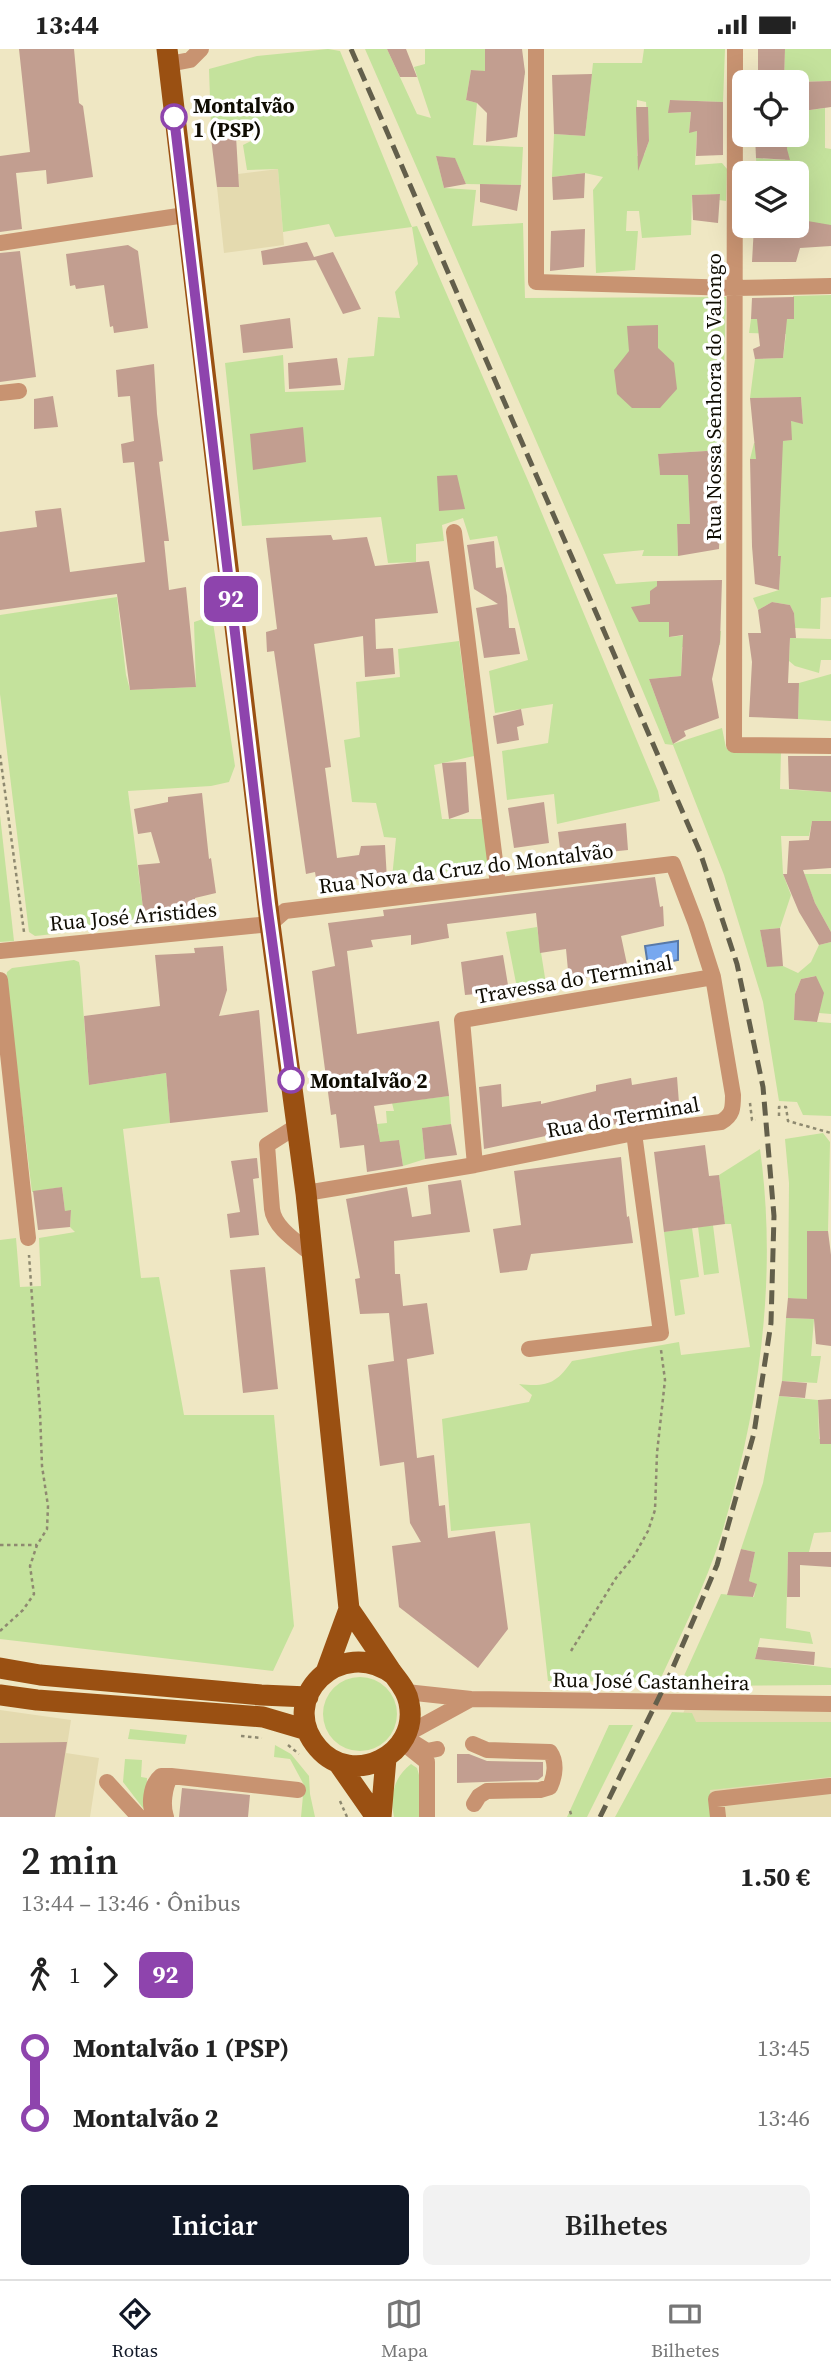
<!DOCTYPE html>
<html lang="pt">
<meta charset="utf-8">
<style>
body{margin:0;font-family:"Source Serif 4",serif;background:#f2f2f2;color:#222;height:100vh;display:flex;flex-direction:column;font-size:26px;white-space:nowrap}
*{box-sizing:border-box;margin:0}
p{font-size:23px;color:#767676}
.icon{flex:none;width:38px;height:38px;fill:none;stroke:currentColor;stroke-width:2;stroke-linecap:round;stroke-linejoin:round}
.map{position:relative;height:1768px;overflow:hidden}
.panel{display:flex;flex-direction:column;background:#fff;flex:1}
.panel>*{flex:none}
.badge{padding:0 14px;border-radius:10px;font-size:24px;line-height:46px}
.fabs{position:absolute;left:732px;top:21px;display:grid;gap:14px}
.fabs a{display:grid;place-items:center;width:77px;height:77px;border-radius:10px;background:#fff;box-shadow:0 7px 28px #0002;font-size:35px}
.map>.badge{position:absolute;translate:-50% -50%;box-shadow:0 0 0 4px #fff}
.legs{display:flex;align-items:center;gap:10px;height:77px;padding:0 21px;font-size:23px}
.legs p{margin-inline-start:auto}
.headline{display:flex;align-items:center;justify-content:space-between;height:119px;padding:0 21px}
h1{font-size:38px;font-weight:600;line-height:52px}
.button{display:flex;gap:14px;margin-top:auto;padding:14px 21px}
.button a{flex:1;height:80px;border-radius:10px;background:#111827;color:#fff;font-size:28px;font-weight:600;line-height:80px;text-align:center}
.button a+a{background:#f2f2f2;color:#222}
ul{padding:0 21px;list-style:none}
li{display:flex;align-items:center;gap:24px;height:70px;font-size:26px}
li i{display:grid;place-items:center;width:10px;height:100%;margin:0 9px;background:currentColor}
li i::after{content:'';width:18px;height:18px;margin:-9px;border:5px solid;border-radius:50%;background:#fff}
li p{margin-inline-start:auto}
li:first-child i{background:linear-gradient(#0000 50%,currentColor 0)}
li:last-child i{background:linear-gradient(currentColor 50%,#0000 0)}
.status{display:flex;justify-content:space-between;align-items:center;height:49px;padding:0 35px;background:#fff;direction:ltr}
.status svg{height:19px;fill:currentColor}
.dock{display:flex;justify-content:space-around;align-items:center;height:98px;border-top:2px solid #e0e0e0;background:#fff;font-size:19px;color:#767676}
.dock a{display:grid;justify-items:center;gap:4px}
.dock .current{color:#111827}
.map>svg:first-child{display:block}
.built{fill:#e4daaf}
.green{fill:#c4e29c;fill-rule:evenodd}
.water{fill:#77a8ef;stroke:#5879a8;stroke-width:2}
.building{fill:#c29e90}
.lines{fill:none;stroke-linecap:round;stroke-linejoin:round}
.path{stroke:#8e8970;stroke-width:2.5;stroke-dasharray:3.5 3.5;stroke-linecap:butt}
.minor{stroke:#c89371;stroke-width:16}
.major{stroke:#9a5012;stroke-width:21}
.rail{stroke:#635f4b;stroke-width:5;stroke-dasharray:14 7;stroke-linecap:butt}
.line-1-casing{stroke:#fff;stroke-width:16}
.line-1{stroke:#8e44ad;stroke-width:10}
.stop-1-dot{fill:#fff;stroke:#8e44ad;stroke-width:3.5}
.labels{text-anchor:middle;dominant-baseline:central;stroke-width:7;stroke-linejoin:round;paint-order:stroke}
.stop-label{font-size:21px;font-weight:bold;fill:#0f0c02;stroke:#fff;text-anchor:start}
.street-label{font-size:21px;fill:#0f0c02;stroke:#fff}
</style>
<div class="status"><b>13:44</b><svg viewBox="0 0 49 12"><path d="M0 12V9h3v3zM5 12V6h3v6zM10 12V3h3v9zM15 12V0h3v12zM26 1h20v11H26zM47 4h2v5h-2z"/></svg></div>
<div class="map">
<svg width="831" height="1768" viewBox="0 0 831 1768">
<rect width="100%" height="100%" fill="#efe7c3"/>
<path class="built" d="M 278,120 L 284,196 L 224,204 L 217,138 L 239,137 L 238,125 Z
M 686,1658 L 831,1660 L 831,1768 L 633,1768 Z
M 0,1661 L 71,1671 L 66,1704 L 99,1709 L 90,1768 L 0,1768 Z"/>
<path class="green" d="M 328,0 L 340,2 L 412,178 L 417,177 L 533,443 L 658,742 L 660,752 L 557,775 L 554,745 L 507,751 L 502,702 L 548,694 L 553,655 L 495,664 L 489,622 L 528,611 L 497,487 L 470,491 L 463,469 L 442,476 L 444,492 L 416,495 L 416,513 L 388,514 L 381,468 L 242,477 L 225,314 L 283,306 L 285,343 L 344,341 L 348,309 L 374,307 L 378,268 L 400,269 L 395,243 L 418,215 L 412,178 L 335,188 L 329,175 L 283,183 L 278,120 L 247,121 L 243,96 L 257,89 L 254,71 L 211,78 L 209,20 L 257,7 Z
M 365,0 L 387,0 L 417,65 L 431,69 L 414,18 L 425,15 L 425,0 L 485,0 L 486,13 L 524,18 L 525,26 L 471,21 L 466,51 L 477,54 L 473,96 L 523,98 L 521,136 L 466,135 L 455,110 L 436,107 L 444,139 L 476,141 L 472,177 L 523,174 L 525,249 L 726,248 L 722,401 L 658,405 L 660,425 L 688,426 L 690,475 L 677,475 L 678,507 L 642,507 L 644,501 L 603,505 L 616,535 L 657,532 L 657,537 L 650,543 L 650,555 L 669,573 L 670,588 L 721,582 L 720,596 L 682,598 L 681,627 L 649,630 L 673,695 L 722,679 L 726,699 L 740,702 L 781,703 L 780,740 L 831,743 L 831,772 L 812,772 L 809,787 L 781,787 L 783,825 L 791,846 L 780,879 L 760,881 L 767,917 L 783,917 L 798,924 L 811,913 L 819,896 L 831,893 L 831,965 L 819,964 L 815,927 L 801,930 L 795,945 L 794,971 L 831,974 L 831,1067 L 803,1066 L 797,1053 L 779,1052 L 763,953 L 724,826 L 673,696 L 665,695 L 586,506 Z
M 644,0 L 725,0 L 723,53 L 670,51 L 669,64 L 691,63 L 689,83 L 697,82 L 695,116 L 722,114 L 727,120 L 726,152 L 719,151 L 720,145 L 692,146 L 691,186 L 642,189 L 639,162 L 627,162 L 626,182 L 638,182 L 635,221 L 596,224 L 593,141 L 603,128 L 585,124 L 552,128 L 554,85 L 585,87 L 593,14 L 642,14 ZM 637,51 L 646,53 L 649,92 L 644,106 L 637,107 Z
M 785,0 L 831,0 L 831,32 L 784,33 Z
M 825,59 L 825,99 L 831,100 L 831,176 L 807,186 C 806,165 796,145 796,124 L 757,124 L 756,109 L 785,111 L 788,86 L 796,86 L 796,63 Z
M 831,246 L 831,548 L 821,549 L 820,580 L 795,579 L 794,564 L 790,556 L 772,553 L 758,561 L 753,549 L 779,541 L 781,507 L 754,506 L 752,497 L 778,495 L 781,410 L 750,410 L 754,394 L 791,391 L 791,372 L 803,374 L 801,348 L 750,349 L 755,310 L 783,309 L 786,285 L 749,284 L 751,270 L 793,270 L 793,247 Z
M 117,548 L 126,626 L 130,641 L 196,638 L 194,573 L 212,567 L 235,717 L 229,733 L 211,737 L 128,742 L 145,875 L 35,887 L 29,883 L 0,645 L 0,566 Z
M 790,589 L 831,590 L 831,611 L 821,611 L 819,624 L 795,617 L 789,612 Z
M 459,592 L 474,707 L 434,716 L 442,770 L 483,770 L 490,817 L 392,829 L 396,789 L 384,788 L 376,754 L 352,753 L 344,691 L 360,688 L 356,633 L 400,628 L 398,600 Z
M 831,625 L 831,672 L 798,670 L 799,634 Z
M 0,766 L 14,892 L 0,893 Z
M 804,825 L 831,825 L 831,883 L 815,854 Z
M 537,878 L 546,935 L 517,939 L 506,883 Z
M 74,911 L 79,913 L 80,918 L 89,1036 L 166,1024 L 170,1074 L 123,1080 L 141,1229 L 159,1228 L 184,1366 L 274,1366 L 294,1577 L 273,1622 L 0,1590 L 0,1191 L 16,1189 L 20,1238 L 41,1237 L 39,1189 L 75,1183 L 70,1178 L 71,1162 L 65,1162 L 62,1138 L 32,1143 L 6,929 L 7,923 L 12,919 Z
M 449,1047 L 451,1075 L 422,1079 L 425,1110 L 403,1117 L 399,1091 L 371,1095 L 379,1086 L 377,1075 L 387,1074 L 386,1062 L 394,1062 L 392,1054 Z
M 823,1084 L 830,1093 L 828,1182 L 807,1182 L 807,1230 L 831,1252 L 788,1249 L 789,1134 L 785,1090 Z
M 760,1100 C 778,1230 759,1361 721,1487 C 705,1537 681,1586 659,1633 L 548,1632 L 530,1474 L 451,1482 L 442,1370 L 529,1353 L 532,1346 L 519,1335 C 547,1338 556,1335 572,1312 L 679,1293 L 681,1306 L 750,1298 L 731,1175 L 725,1175 L 719,1126 Z
M 713,1176 L 719,1224 L 704,1226 L 698,1178 Z
M 692,1179 L 699,1228 L 680,1231 L 685,1265 L 675,1267 L 664,1183 Z
M 786,1269 L 814,1270 L 811,1307 L 821,1307 L 817,1334 L 782,1332 Z
M 779,1347 L 818,1351 L 819,1390 L 831,1390 L 831,1483 L 814,1484 L 809,1503 L 788,1503 L 786,1579 L 810,1583 L 813,1595 L 760,1589 L 755,1610 L 831,1619 L 831,1636 L 693,1637 L 695,1630 L 683,1629 L 721,1545 L 754,1548 L 756,1535 L 749,1532 L 755,1503 L 741,1500 L 763,1434 Z
M323 1665a37 37 0 1 1 74 0a37 37 0 1 1-74 0Z
M 672,1663 L 692,1664 L 696,1673 L 831,1673 L 831,1728 L 710,1741 L 713,1768 L 615,1768 Z
M 609,1676 L 633,1676 L 587,1768 L 567,1768 Z
M 130,1680 L 187,1686 L 185,1695 L 128,1690 Z
M 275,1696 L 291,1705 L 309,1727 L 310,1745 L 315,1768 L 301,1768 L 304,1736 L 290,1710 L 274,1708 Z
M 125,1710 L 142,1711 L 141,1728 L 147,1729 L 146,1763 L 123,1733 Z
M 411,1715 L 417,1719 L 419,1726 L 421,1768 L 394,1768 C 390,1747 393,1729 411,1715 Z"/>
<path class="water" d="M 678,892 L 678,911 L 648,917 L 645,897 Z"/>
<path class="building" d="M 19,0 L 74,0 L 79,54 L 83,57 L 93,128 L 47,135 L 46,121 L 16,124 L 22,180 L 0,183 L 0,107 L 30,103 Z
M 387,0 L 406,0 L 417,28 L 400,28 Z
M 485,0 L 522,0 L 525,23 L 517,88 L 486,93 L 487,64 L 477,54 L 466,51 L 471,21 L 485,22 Z
M 758,0 L 785,0 L 784,33 L 758,33 Z
M 592,25 L 585,87 L 554,85 L 552,26 Z
M 831,32 L 831,58 L 796,63 L 796,33 Z
M 670,51 L 723,53 L 723,106 L 696,107 L 697,82 L 689,84 L 691,63 L 668,64 Z
M 636,58 L 648,58 L 649,92 L 638,122 Z
M 755,86 L 788,86 L 787,100 L 790,111 L 756,109 Z
M 236,87 L 239,138 L 217,138 L 211,89 Z
M 436,107 L 455,109 L 466,135 L 444,139 Z
M 585,124 L 584,149 L 553,151 L 552,128 Z
M 480,135 L 521,136 L 517,162 L 480,153 Z
M 720,145 L 718,174 L 693,171 L 692,146 Z
M 796,170 L 831,176 L 831,197 L 800,199 L 796,213 L 752,213 L 754,177 L 796,177 Z
M 585,180 L 584,218 L 550,222 L 551,182 Z
M 307,193 L 314,208 L 333,203 L 361,260 L 343,265 L 316,211 L 263,216 L 261,202 Z
M 128,196 L 138,202 L 148,279 L 114,284 L 113,277 L 110,278 L 104,236 L 76,240 L 75,236 L 70,237 L 66,205 Z
M 20,202 L 36,328 L 0,333 L 0,204 Z
M 794,248 L 794,270 L 787,270 L 783,309 L 755,310 L 753,300 L 760,297 L 757,270 L 751,270 L 752,249 Z
M 290,269 L 293,299 L 243,304 L 240,276 Z
M 658,276 L 658,299 L 674,314 L 677,340 L 660,359 L 632,359 L 617,345 L 614,321 L 629,302 L 627,277 Z
M 337,309 L 341,336 L 289,340 L 288,314 Z
M 154,315 L 157,365 L 163,412 L 159,413 L 169,492 L 164,492 L 169,541 L 186,538 L 196,638 L 130,641 L 117,545 L 0,561 L 0,483 L 37,478 L 35,462 L 61,459 L 70,523 L 145,513 L 134,413 L 123,414 L 121,395 L 134,392 L 130,347 L 118,348 L 116,321 Z
M 53,347 L 58,378 L 34,380 L 34,350 Z
M 801,348 L 803,375 L 791,372 L 792,391 L 783,392 L 778,507 L 781,507 L 779,541 L 755,535 L 752,497 L 750,410 L 756,410 L 750,349 Z
M 303,378 L 306,413 L 253,421 L 250,385 Z
M 722,401 L 716,475 L 720,474 L 719,500 L 678,507 L 677,475 L 690,475 L 688,426 L 660,426 L 658,405 Z
M 457,426 L 465,460 L 439,462 L 437,427 Z
M 331,486 L 333,491 L 367,488 L 375,517 L 429,512 L 438,564 L 375,570 L 376,600 L 393,599 L 395,625 L 365,628 L 363,587 L 314,595 L 331,718 L 325,719 L 337,809 L 359,806 L 361,797 L 385,796 L 387,831 L 359,830 L 317,835 L 315,823 L 306,825 L 274,602 L 267,603 L 266,583 L 277,580 L 266,489 Z
M 494,492 L 496,519 L 502,518 L 507,547 L 509,579 L 515,579 L 520,605 L 484,609 L 476,559 L 498,555 L 474,540 L 467,496 Z
M 722,531 L 720,593 L 712,630 L 719,669 L 684,682 L 686,687 L 673,695 L 649,630 L 681,627 L 683,586 L 669,588 L 669,573 L 639,573 L 631,558 L 650,555 L 650,542 L 657,537 L 657,532 Z
M 772,553 L 790,556 L 794,564 L 796,589 L 790,589 L 788,634 L 799,634 L 798,670 L 749,668 L 752,613 L 748,584 L 761,584 L 758,561 Z
M 521,660 L 524,676 L 517,678 L 519,691 L 497,695 L 493,667 Z
M 788,707 L 831,707 L 831,743 L 789,740 Z
M 466,713 L 469,763 L 449,770 L 442,714 Z
M 202,744 L 209,810 L 211,809 L 216,844 L 195,849 L 196,860 L 144,868 L 138,816 L 160,814 L 151,783 L 138,785 L 134,760 L 168,753 L 168,748 Z
M 544,753 L 549,794 L 514,799 L 508,759 Z
M 812,772 L 831,772 L 831,819 L 803,821 L 815,854 L 831,883 L 831,893 L 819,896 L 799,863 L 783,825 L 787,825 L 789,792 L 809,791 Z
M 626,774 L 628,801 L 561,808 L 558,783 Z
M 655,828 L 660,858 L 663,857 L 664,877 L 621,887 L 628,920 L 569,932 L 566,900 L 540,904 L 536,864 L 447,875 L 449,889 L 411,896 L 411,886 L 371,891 L 373,898 L 347,902 L 357,985 L 439,972 L 449,1047 L 374,1057 L 380,1093 L 399,1091 L 403,1117 L 367,1123 L 364,1096 L 340,1099 L 336,1065 L 331,1066 L 312,922 L 335,917 L 328,874 L 384,867 L 383,861 Z
M 780,879 L 783,917 L 767,918 L 760,881 Z
M 223,897 L 227,941 L 219,967 L 259,961 L 268,1063 L 170,1074 L 166,1024 L 89,1036 L 84,967 L 160,957 L 155,906 L 195,904 L 194,899 Z
M 503,906 L 509,942 L 465,946 L 461,913 Z
M 816,927 L 824,944 L 817,973 L 794,971 L 795,945 L 801,930 Z
M 677,1028 L 680,1067 L 580,1080 L 580,1084 L 570,1086 L 556,1087 L 555,1085 L 484,1100 L 479,1038 L 501,1035 L 502,1058 L 541,1052 L 541,1055 L 596,1042 L 596,1036 L 631,1029 L 632,1036 Z
M 451,1075 L 457,1106 L 425,1110 L 422,1079 Z
M 705,1096 L 709,1127 L 719,1126 L 725,1175 L 664,1183 L 654,1103 Z
M 621,1108 L 627,1168 L 629,1167 L 633,1194 L 531,1205 L 527,1221 L 500,1224 L 493,1180 L 521,1176 L 514,1122 Z
M 257,1109 L 259,1129 L 253,1130 L 259,1186 L 230,1189 L 227,1165 L 240,1163 L 231,1112 Z
M 461,1131 L 470,1183 L 394,1192 L 395,1225 L 400,1225 L 403,1257 L 427,1254 L 434,1305 L 407,1310 L 417,1409 L 434,1406 L 439,1457 L 445,1456 L 448,1489 L 495,1482 L 508,1580 L 478,1619 L 399,1558 L 392,1497 L 421,1493 L 410,1474 L 404,1413 L 380,1417 L 368,1316 L 394,1312 L 389,1264 L 360,1265 L 355,1230 L 360,1229 L 346,1150 L 407,1138 L 412,1168 L 431,1165 L 428,1136 Z
M 62,1138 L 65,1162 L 71,1161 L 70,1178 L 38,1181 L 33,1142 Z
M 807,1182 L 828,1182 L 831,1206 L 831,1297 L 816,1295 L 814,1270 L 786,1269 L 788,1249 L 807,1250 Z
M 265,1218 L 278,1340 L 243,1344 L 230,1221 Z
M 782,1332 L 807,1334 L 805,1349 L 779,1347 Z
M 831,1350 L 831,1395 L 820,1395 L 818,1351 Z
M 741,1500 L 755,1503 L 749,1532 L 757,1535 L 753,1548 L 727,1546 Z
M 788,1503 L 831,1503 L 831,1518 L 800,1516 L 800,1548 L 787,1548 Z
M 758,1598 L 815,1603 L 814,1616 L 755,1610 Z
M 67,1693 L 55,1768 L 0,1768 L 0,1694 Z
M 457,1705 L 469,1705 L 487,1712 L 543,1713 L 543,1727 L 538,1731 L 457,1734 Z
M 182,1739 L 250,1746 L 248,1768 L 179,1768 Z"/>
<g class="lines">
<path class="path" d="M 0,706 L 24,883
M 750,1054 L 752,1071 L 756,1071
M 779,1067 L 779,1058 L 786,1058 L 788,1072 L 831,1084
M 0,1496 L 37,1496
M 0,1582 L 23,1561 L 34,1545 L 30,1517 L 37,1496 L 47,1480 L 48,1457 L 42,1417 L 40,1363 L 29,1206
M 571,1602 L 616,1529 L 634,1507 L 648,1482 L 655,1461 L 657,1404 L 665,1331 L 661,1301
M 241,1687 L 262,1689
M 288,1696 L 299,1705
M 340,1752 L 347,1768
M 570,1762 L 572,1768"/>
<path class="minor" d="M 536,0 L 536,233 L 734,239 L 831,237
M 735,0 L 734,696 L 831,697
M 169,15 L 190,11 L 201,0
M 0,194 L 185,166
M 0,344 L 19,342
M 454,483 L 498,836
M 0,902 L 270,875 L 285,862 L 673,815 L 696,875 L 713,928 L 733,1046 C 733,1059 733,1066 721,1073 L 634,1084 L 475,1116 L 306,1144
M 0,931 L 28,1189
M 297,1077 L 267,1096 L 272,1160 C 274,1179 299,1194 313,1206
M 475,1116 L 462,971 L 713,928
M 529,1300 L 661,1284 L 634,1084
M 406,1643 L 471,1650 L 831,1655
M 407,1685 L 471,1650
M 411,1692 L 427,1702 L 437,1700
M 402,1693 L 427,1713 L 427,1768
M 473,1695 L 487,1701 L 550,1703 C 557,1713 555,1727 550,1738 L 540,1741 L 487,1742 L 479,1747 L 474,1755
M 107,1733 L 139,1768
M 156,1768 C 147,1758 151,1735 161,1727 L 171,1727
M 166,1768 C 162,1757 164,1738 171,1727 L 298,1741
M 718,1768 L 716,1750 L 830,1737"/>
<path class="major" d="M 167,0 L 270,875 L 306,1144 L 349,1560 L 326,1623
M 349,1560 C 363,1580 377,1601 391,1622 C 398,1632 407,1641 409,1654 C 420,1706 352,1739 318,1699 C 275,1650 341,1585 394,1626
M 0,1619 L 40,1626 L 261,1646 L 308,1648
M 0,1646 L 37,1651 L 263,1668 L 307,1681
M 339,1715 L 376,1768
M 381,1768 L 386,1709"/>
<path class="rail" d="M 351,0 L 700,803 L 737,915 L 763,1038 L 774,1167 L 771,1274 L 754,1384 L 717,1516 L 668,1630 L 600,1768"/>
</g>
<g class="lines">
<defs>
<path id="line-1" d="M 174,68 L 267,855 L 291,1031"/>
</defs>
<use href="#line-1" class="line-1-casing"/>
<use href="#line-1" class="line-1"/>
</g>
<g class="stop-1-dot">
<circle cx="174" cy="68" r="12"/>
<circle cx="291" cy="1031" r="12"/>
</g>
<g class="labels">
<g class="stop-label">
<text x="193" y="56">Montalvão<tspan x="193" dy="24">1 (PSP)</tspan></text>
<text x="310" y="1031">Montalvão 2</text>
</g>
<g class="street-label">
<text transform="translate(713 348) rotate(-90)">Rua Nossa Senhora do Valongo</text>
<text transform="translate(466 819) rotate(-7)">Rua Nova da Cruz do Montalvão</text>
<text transform="translate(133 867) rotate(-5)">Rua José Aristides</text>
<text transform="translate(574 930) rotate(-10)">Travessa do Terminal</text>
<text transform="translate(623 1068) rotate(-10)">Rua do Terminal</text>
<text transform="translate(651 1632) rotate(1)">Rua José Castanheira</text>
</g>
</g>
</svg>
<div class="fabs">
<a><svg class="icon" aria-label="locate" viewBox="0 0 24 24"><circle cx="12" cy="12" r="6"/><path d="M12 2v4M12 18v4M2 12h4M18 12h4"/></svg></a>
<a><svg class="icon" aria-label="layers" viewBox="0 0 24 24"><path d="M12 4l9 5-9 5-9-5zM3 14l9 5 9-5"/></svg></a>
</div>
<b class="badge" style="left:231px;top:550px;background:#8e44ad;color:#fff">92</b>
</div>
<section class="panel">
<div class="headline"><div><h1>2 min</h1><p>13:44 – 13:46 · Ônibus</p></div><b>1.50 €</b></div>
<div class="legs"><svg class="icon" aria-label="walk" viewBox="0 0 24 24"><circle cx="13" cy="4" r="2"/><path d="M13 8l-2 6 4 7M11 14l-3 7M7 12l3-4h3l4 4"/></svg>1<svg class="icon" aria-label="forward" viewBox="0 0 24 24"><path d="M9 5l7 7-7 7"/></svg><b class="badge" style="background:#8e44ad;color:#fff">92</b></div>
<ul>
<li><i style="color:#8e44ad"></i><b>Montalvão 1 (PSP)</b><p>13:45</p></li>
<li><i style="color:#8e44ad"></i><b>Montalvão 2</b><p>13:46</p></li>
</ul>
<div class="button"><a>Iniciar</a><a>Bilhetes</a></div>
</section>
<nav class="dock">
<a class="current"><svg class="icon" aria-label="directions" viewBox="0 0 24 24"><path d="M12 3l9 9-9 9-9-9zM9 14v-3h6M13 9l2 2-2 2"/></svg>Rotas</a>
<a><svg class="icon" aria-label="map" viewBox="0 0 24 24"><path d="M3 6l6-2 6 2 6-2v14l-6 2-6-2-6 2zM9 4v14M15 6v14"/></svg>Mapa</a>
<a><svg class="icon" aria-label="tickets" viewBox="0 0 24 24"><path d="M3 7h18v10H3zM15 7v10"/></svg>Bilhetes</a>
</nav>
